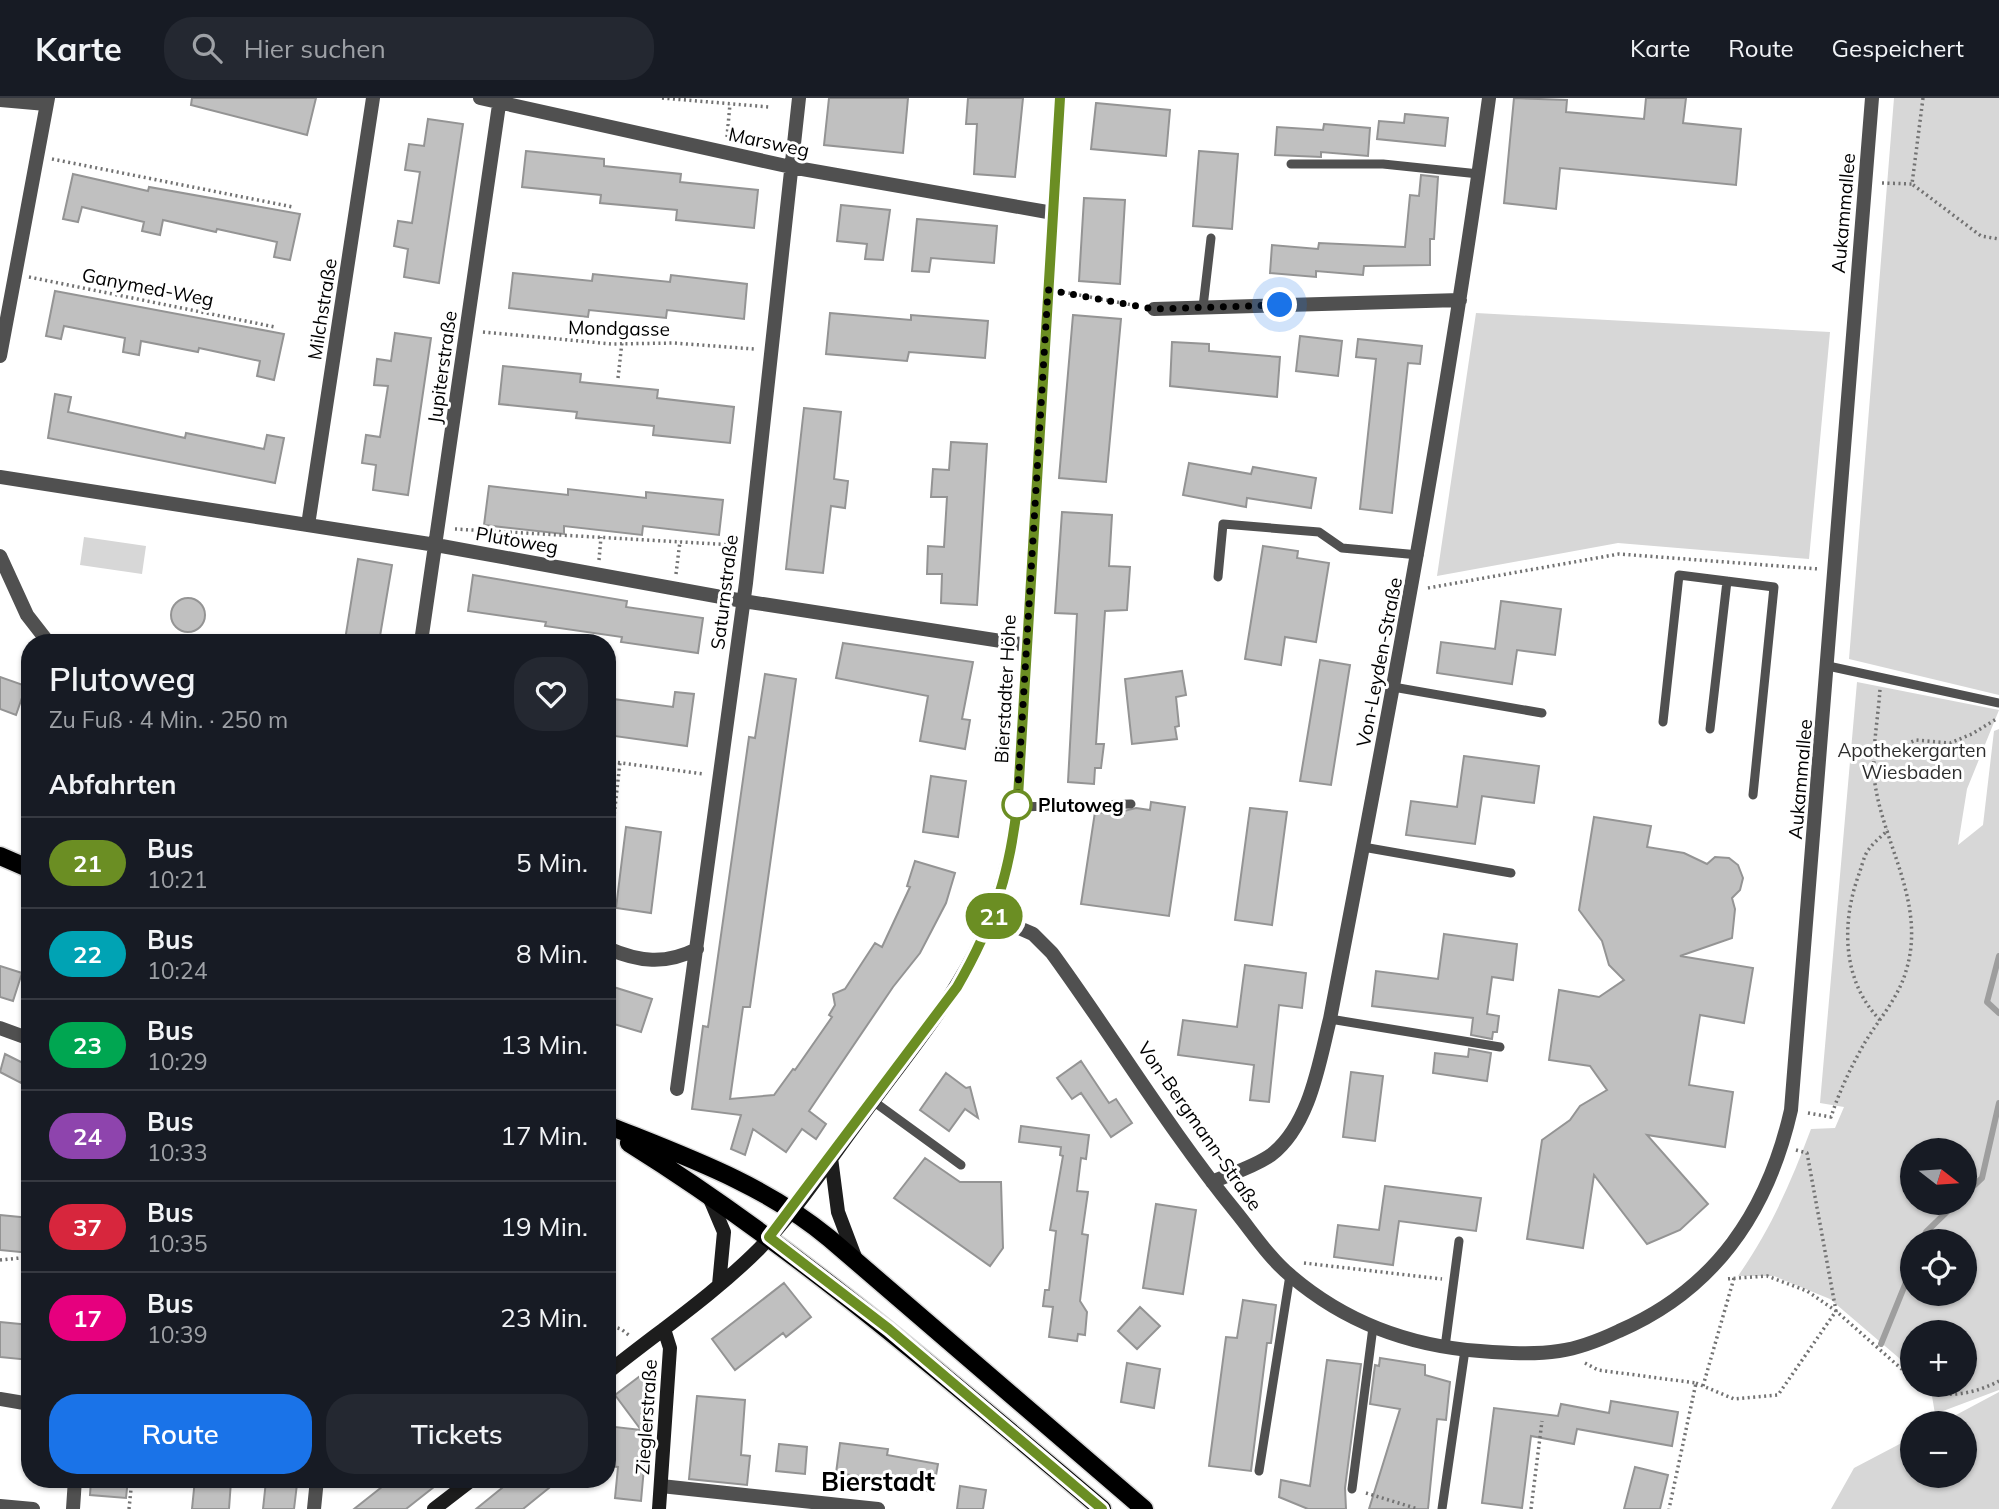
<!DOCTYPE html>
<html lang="de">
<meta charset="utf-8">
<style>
body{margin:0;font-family:Mulish,sans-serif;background:#242831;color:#f1f3f6;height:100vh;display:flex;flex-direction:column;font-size:26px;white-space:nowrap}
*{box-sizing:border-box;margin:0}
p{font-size:23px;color:#9ea1a6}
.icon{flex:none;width:38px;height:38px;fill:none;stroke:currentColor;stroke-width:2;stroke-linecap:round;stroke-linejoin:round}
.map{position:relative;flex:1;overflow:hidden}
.side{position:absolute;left:21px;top:536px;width:595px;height:854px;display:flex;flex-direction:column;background:#171b24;border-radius:28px;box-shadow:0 2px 5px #0004}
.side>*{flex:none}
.badge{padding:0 14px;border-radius:23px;font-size:24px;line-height:46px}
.needle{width:46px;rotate:107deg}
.buttons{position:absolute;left:1900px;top:1040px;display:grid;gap:14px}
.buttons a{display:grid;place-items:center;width:77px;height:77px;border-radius:50%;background:#171b24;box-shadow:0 2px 5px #0004;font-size:35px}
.you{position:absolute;width:35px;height:35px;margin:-18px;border:5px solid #fff;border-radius:50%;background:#1a73e8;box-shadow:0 0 0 10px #1a73e833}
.map>.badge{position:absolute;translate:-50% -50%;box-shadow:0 0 0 4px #fff}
h2{padding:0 28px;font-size:26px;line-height:63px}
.round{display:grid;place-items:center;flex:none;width:74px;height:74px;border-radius:28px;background:#242831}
.summary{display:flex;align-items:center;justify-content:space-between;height:119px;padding:0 28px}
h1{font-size:33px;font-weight:600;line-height:52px}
.primary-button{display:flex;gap:14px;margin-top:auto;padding:14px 28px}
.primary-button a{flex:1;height:80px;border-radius:28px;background:#1a73e8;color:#fff;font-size:28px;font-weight:600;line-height:80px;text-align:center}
.primary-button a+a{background:#242831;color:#f1f3f6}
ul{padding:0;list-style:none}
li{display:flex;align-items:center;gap:21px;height:91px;padding:0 28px;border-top:2px solid #363941}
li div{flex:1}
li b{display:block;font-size:26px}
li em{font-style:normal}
li .badge{min-width:77px;font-weight:700;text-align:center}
header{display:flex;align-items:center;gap:42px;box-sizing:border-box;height:98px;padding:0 35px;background:#171b24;border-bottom:2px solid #363941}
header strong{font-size:33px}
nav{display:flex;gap:38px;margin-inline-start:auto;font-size:24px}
.search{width:490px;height:63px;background:#242831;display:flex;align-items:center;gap:18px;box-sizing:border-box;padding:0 24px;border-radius:28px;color:#9ea1a6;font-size:26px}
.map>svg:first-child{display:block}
.green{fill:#d7d7d7;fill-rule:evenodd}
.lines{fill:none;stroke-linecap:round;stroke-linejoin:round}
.stream{stroke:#9e9e9e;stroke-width:6}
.building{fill:#c0c0c0;stroke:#949494;stroke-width:2}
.primary-casing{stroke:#dbdbdb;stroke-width:21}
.path{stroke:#727272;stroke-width:3.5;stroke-dasharray:2 3.5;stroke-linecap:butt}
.service{stroke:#505050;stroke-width:9}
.minor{stroke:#505050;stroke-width:14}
.secondary{stroke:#1d1d1d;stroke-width:14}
.primary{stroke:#000;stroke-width:18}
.line-casing{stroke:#fff;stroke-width:16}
.line{stroke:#6b8e23;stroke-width:10}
.walk{stroke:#000;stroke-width:7;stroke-dasharray:0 12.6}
.stop-dot{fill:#fff;stroke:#6b8e23;stroke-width:3.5}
.labels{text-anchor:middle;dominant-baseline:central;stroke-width:6;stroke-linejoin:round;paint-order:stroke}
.street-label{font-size:19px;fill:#000;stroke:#fff}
.park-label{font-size:19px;fill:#2e2e2e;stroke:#fff}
.stop-label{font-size:19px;font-weight:bold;fill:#000;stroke:#fff;text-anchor:start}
.district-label{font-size:26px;font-weight:bold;fill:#000;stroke:#fff}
</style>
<header>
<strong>Karte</strong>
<div class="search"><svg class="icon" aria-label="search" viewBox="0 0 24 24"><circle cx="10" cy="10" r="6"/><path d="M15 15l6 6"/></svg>Hier suchen</div>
<nav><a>Karte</a><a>Route</a><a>Gespeichert</a></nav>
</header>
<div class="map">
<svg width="1999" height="1411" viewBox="0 0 1999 1411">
<rect width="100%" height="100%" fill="#fff"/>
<path class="green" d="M 1894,0 L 1999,0 L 1999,597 L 1849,561 Z
M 1476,215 L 1830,234 L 1809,461 L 1618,445 L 1437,478 Z
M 84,439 L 146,448 L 142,476 L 80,467 Z
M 1857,584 L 1999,612 L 1967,691 L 1958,747 L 1983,727 L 1994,633 L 1999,631 L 1999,1292 L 1935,1316 L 1930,1286 L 1965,1286 L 1965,1234 L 1913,1234 L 1913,1272 L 1830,1201 L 1774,1178 L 1738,1178 C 1771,1131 1791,1084 1811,1031 L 1835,1030 L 1844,1009 L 1820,1005 ZM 1913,1052 L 1965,1052 L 1965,1104 L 1913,1104 ZM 1913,1143 L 1965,1143 L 1965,1195 L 1913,1195 Z
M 1999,1294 L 1999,1411 L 1831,1411 L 1854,1370 L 1913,1339 L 1913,1377 L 1965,1377 L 1965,1325 L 1941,1325 Z"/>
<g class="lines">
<path class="stream" d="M 1999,858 L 1987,904 L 1999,915
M 1965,1096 L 1982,1080 L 1999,1005
M 1922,1143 L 1926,1134 L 1957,1104
M 1881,1246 L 1913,1167"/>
</g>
<path class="building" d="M 192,0 L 316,0 L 307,37 L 191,7 Z
M 829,0 L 908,0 L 903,55 L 824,47 Z
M 968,0 L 1023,0 L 1015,79 L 974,76 L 977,26 L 966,26 Z
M 1514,0 L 1567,2 L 1566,14 L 1644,21 L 1646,0 L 1686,0 L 1683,25 L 1741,31 L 1736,87 L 1560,70 L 1556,111 L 1504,105 Z
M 1096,5 L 1170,12 L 1166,58 L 1091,51 Z
M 1405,16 L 1448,20 L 1445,48 L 1377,41 L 1379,23 L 1404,25 Z
M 428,21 L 463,26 L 439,185 L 404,179 L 408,151 L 394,148 L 398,123 L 412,125 L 420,74 L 405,72 L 409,46 L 424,48 Z
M 1324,26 L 1370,30 L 1368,58 L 1321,54 L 1321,59 L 1275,57 L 1277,29 L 1323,32 Z
M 526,53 L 604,61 L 604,68 L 681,76 L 680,84 L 758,92 L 754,130 L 676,122 L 677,112 L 600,105 L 601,97 L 522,89 Z
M 1199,53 L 1238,56 L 1232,131 L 1193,128 Z
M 73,76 L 148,93 L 149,89 L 300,116 L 290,162 L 274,159 L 277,144 L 217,131 L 216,134 L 163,122 L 160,137 L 142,133 L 144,124 L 82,109 L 78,124 L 63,121 Z
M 1421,77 L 1438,79 L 1434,141 L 1430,141 L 1430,167 L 1364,168 L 1363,177 L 1316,173 L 1316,179 L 1270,175 L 1272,147 L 1318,151 L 1319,145 L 1405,149 L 1410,97 L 1419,98 Z
M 1084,100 L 1125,102 L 1120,186 L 1079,183 Z
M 841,107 L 890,112 L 883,162 L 865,161 L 867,146 L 837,143 Z
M 917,121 L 997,128 L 994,165 L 931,160 L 929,174 L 912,173 Z
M 513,175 L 592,183 L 593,176 L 670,184 L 671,177 L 747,186 L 744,221 L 667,212 L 666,220 L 589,212 L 588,219 L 509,210 Z
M 55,193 L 284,236 L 274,282 L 257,278 L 260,263 L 199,250 L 198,254 L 141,243 L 139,257 L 123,254 L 125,240 L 64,228 L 61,241 L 46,238 Z
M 830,215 L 911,222 L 911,217 L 988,223 L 985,260 L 909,254 L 907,263 L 826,256 Z
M 1073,217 L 1121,221 L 1106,384 L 1059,380 Z
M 395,235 L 431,240 L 408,397 L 373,392 L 376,367 L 362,365 L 366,337 L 380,339 L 388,288 L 374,287 L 377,261 L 391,263 Z
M 1300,238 L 1342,243 L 1338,278 L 1296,273 Z
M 1358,241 L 1422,248 L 1420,266 L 1408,265 L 1392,415 L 1360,411 L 1376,261 L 1356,259 Z
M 1172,244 L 1209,246 L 1209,253 L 1280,259 L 1277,299 L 1170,288 Z
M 503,268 L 581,276 L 580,284 L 658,292 L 657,300 L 734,309 L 730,345 L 653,337 L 654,328 L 576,320 L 577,314 L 499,306 Z
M 55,296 L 71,299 L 68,314 L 185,340 L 186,335 L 264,351 L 267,337 L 284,340 L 275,385 L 48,340 Z
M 804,310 L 841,314 L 834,381 L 848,383 L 845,410 L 831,408 L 823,475 L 786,471 Z
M 951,344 L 987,346 L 977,507 L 941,505 L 942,476 L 927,476 L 928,448 L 944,449 L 947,399 L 931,399 L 933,371 L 949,372 Z
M 1189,365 L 1251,376 L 1253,369 L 1316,380 L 1311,410 L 1247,400 L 1246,409 L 1183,397 Z
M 489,388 L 568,397 L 568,391 L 646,400 L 646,394 L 723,402 L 719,437 L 643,428 L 642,437 L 564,428 L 564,436 L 484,427 Z
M 1062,414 L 1112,417 L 1109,468 L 1130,469 L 1127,512 L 1105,513 L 1096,646 L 1104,646 L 1101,670 L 1095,670 L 1094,686 L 1068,684 L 1077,516 L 1055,515 Z
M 1263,448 L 1298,453 L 1297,460 L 1329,465 L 1316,544 L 1285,539 L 1281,567 L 1245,561 Z
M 358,461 L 392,467 L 379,544 L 345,542 Z
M 473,477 L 627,503 L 626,509 L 703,520 L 698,555 L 621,544 L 622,539 L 545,528 L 546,524 L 468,513 Z
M171 517a17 17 0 1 1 34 0a17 17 0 1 1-34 0Z
M 1501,503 L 1561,511 L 1555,557 L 1517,552 L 1512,586 L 1437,575 L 1441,544 L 1495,551 Z
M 843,545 L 973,564 L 962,621 L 970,622 L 965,651 L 920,643 L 928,598 L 836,580 Z
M 1320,562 L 1350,567 L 1331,687 L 1300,683 Z
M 1182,573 L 1186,597 L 1176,599 L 1179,628 L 1175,629 L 1177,641 L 1132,646 L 1125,581 Z
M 765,576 L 796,581 L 750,909 L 743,909 L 730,1001 L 774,997 L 793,971 L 795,972 L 832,919 L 829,917 L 835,907 L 833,896 L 845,891 L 875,845 L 882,849 L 910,789 L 907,788 L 915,763 L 955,775 L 946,805 L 920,855 L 893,889 L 809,1013 L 826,1026 L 816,1041 L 802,1031 L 786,1054 L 753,1031 L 745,1057 L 731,1051 L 741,1017 L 692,1011 L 703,928 L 708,929 L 749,639 L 755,640 Z
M 0,579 L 26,588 L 16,617 L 0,611 Z
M 675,594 L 694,596 L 687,648 L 607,637 L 607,607 L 613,608 L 613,601 L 673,609 Z
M 1464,658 L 1539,668 L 1534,705 L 1482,698 L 1475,746 L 1406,737 L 1411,703 L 1457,709 Z
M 931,678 L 966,683 L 958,739 L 923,734 Z
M 1151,704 L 1185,709 L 1169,818 L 1081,806 L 1095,714 L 1124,717 L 1124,713 L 1136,710 L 1150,712 Z
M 1250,710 L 1287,714 L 1272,827 L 1235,822 Z
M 1594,719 L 1651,728 L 1647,749 L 1684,755 L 1707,766 L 1715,759 L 1729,760 L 1738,767 L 1743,780 L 1740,792 L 1732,800 L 1735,811 L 1732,840 L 1680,858 L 1753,870 L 1744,925 L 1700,917 L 1689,987 L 1733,994 L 1725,1049 L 1647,1037 L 1708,1106 L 1680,1132 L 1647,1146 L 1594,1077 L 1583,1150 L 1527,1141 L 1542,1042 L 1570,1022 L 1580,1008 L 1607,992 L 1590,968 L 1549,962 L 1559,892 L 1599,899 L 1624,882 L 1609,867 L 1602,843 L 1579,812 Z
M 626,729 L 661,734 L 651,815 L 616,810 Z
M 1444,836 L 1517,846 L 1513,882 L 1492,879 L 1487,916 L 1499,918 L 1497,934 L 1493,934 L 1492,941 L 1471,937 L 1473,920 L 1372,908 L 1376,873 L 1438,881 Z
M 1245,867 L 1306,875 L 1302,910 L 1279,907 L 1269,1004 L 1250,1002 L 1254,967 L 1178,957 L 1183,922 L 1237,929 Z
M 0,868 L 22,875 L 13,903 L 0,899 Z
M 607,887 L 652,901 L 641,934 L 607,924 Z
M 1469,951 L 1491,955 L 1487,983 L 1433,975 L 1435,955 L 1468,959 Z
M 5,956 L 29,968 L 21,985 L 0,974 Z
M 1081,963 L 1109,1005 L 1116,1001 L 1132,1025 L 1111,1039 L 1081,995 L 1072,1001 L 1057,980 Z
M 1351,974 L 1383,978 L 1375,1043 L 1343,1039 Z
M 946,975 L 966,990 L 970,989 L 978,1020 L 965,1011 L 949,1033 L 920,1012 Z
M 1021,1028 L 1089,1037 L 1086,1061 L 1081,1060 L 1077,1093 L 1088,1094 L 1082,1136 L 1088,1137 L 1080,1203 L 1087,1214 L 1085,1237 L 1078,1236 L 1077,1243 L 1049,1239 L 1053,1209 L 1043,1208 L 1045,1192 L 1049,1192 L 1056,1133 L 1050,1132 L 1063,1058 L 1060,1057 L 1061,1049 L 1019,1044 Z
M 925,1060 L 960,1084 L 1001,1084 L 1003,1150 L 990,1168 L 894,1100 Z
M 1385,1088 L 1481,1100 L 1476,1133 L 1399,1123 L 1393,1167 L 1334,1159 L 1338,1127 L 1379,1132 Z
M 1156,1106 L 1196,1112 L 1183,1196 L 1143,1190 Z
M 0,1117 L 30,1120 L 30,1155 L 0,1152 Z
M 784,1185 L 811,1219 L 786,1239 L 783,1235 L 735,1272 L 712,1241 Z
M 1243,1202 L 1276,1207 L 1271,1245 L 1267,1245 L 1251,1373 L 1209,1368 L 1226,1239 L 1237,1240 Z
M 1140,1209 L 1160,1228 L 1137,1251 L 1118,1233 Z
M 0,1224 L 30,1227 L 30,1262 L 0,1259 Z
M 1380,1260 L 1425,1267 L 1425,1277 L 1450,1284 L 1446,1322 L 1437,1321 L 1428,1411 L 1369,1411 L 1400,1311 L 1370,1306 L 1375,1267 L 1379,1268 Z
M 1327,1262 L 1361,1266 L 1345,1390 L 1346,1411 L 1308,1411 L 1279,1399 L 1281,1382 L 1310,1388 Z
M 1127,1265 L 1160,1271 L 1154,1310 L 1121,1304 Z
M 644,1275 L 652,1281 L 641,1403 L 615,1400 L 618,1369 L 607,1368 L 607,1328 L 641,1332 L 615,1297 Z
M 697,1298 L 745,1302 L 741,1357 L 750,1358 L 747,1387 L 689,1381 Z
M 1611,1303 L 1678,1314 L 1672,1348 L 1577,1331 L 1574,1346 L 1531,1338 L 1522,1410 L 1482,1405 L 1494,1310 L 1558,1318 L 1561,1306 L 1609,1315 Z
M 840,1345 L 888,1351 L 887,1357 L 938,1366 L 933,1394 L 903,1389 L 904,1384 L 836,1375 Z
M 779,1346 L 807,1349 L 805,1376 L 776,1373 Z
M 1635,1369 L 1668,1377 L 1660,1411 L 1624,1411 Z
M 91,1381 L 128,1381 L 126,1400 L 90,1397 Z
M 195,1381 L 231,1383 L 229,1411 L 192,1411 Z
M 392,1381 L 444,1381 L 406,1411 L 354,1411 Z
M 513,1381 L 560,1381 L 523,1411 L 476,1411 Z
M 266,1383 L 297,1386 L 294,1411 L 263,1411 Z
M 960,1388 L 986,1392 L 983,1411 L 957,1411 Z"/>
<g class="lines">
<defs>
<path id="primary" d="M 0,758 L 30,771
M 607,1027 C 684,1058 764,1086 829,1140 L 1144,1411
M 629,1045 C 799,1151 949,1282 1102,1411"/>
</defs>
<use href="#primary" class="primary-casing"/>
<path class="path" d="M 662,0 L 769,9
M 1923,0 L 1912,86 L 1981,138 L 1999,141
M 727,39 L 730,6
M 52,61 L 293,109
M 1882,85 L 1912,86
M 29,179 L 275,229
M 1063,194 L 1138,208
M 483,234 L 612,246 L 674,245 L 754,251
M 618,280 L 624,226
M 455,431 L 734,447
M 599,462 L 601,439
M 676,476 L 680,443
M 1428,490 L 1619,456 L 1819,471
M 1876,659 L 1916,642 L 1950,645 L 1972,636 L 1998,620
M 607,663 L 704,676
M 607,782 L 620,664
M 1880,922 C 1842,883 1841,825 1859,776 C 1862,768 1864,757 1869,751 C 1874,744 1882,738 1888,732
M 1808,1015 L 1831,1019 C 1839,994 1851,969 1864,946 C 1878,922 1898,901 1906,873 C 1926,809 1887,752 1876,692 C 1870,661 1878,623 1880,591
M 1796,1052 L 1807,1055 L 1836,1213 L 1913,1281
M 0,1162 L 30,1159
M 1304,1165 L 1442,1181
M 607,1227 L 621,1231 L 630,1238
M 1585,1265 L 1598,1272 L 1696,1285 L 1669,1411
M 1696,1285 L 1734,1301 L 1778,1297 L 1836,1213 L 1807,1193 L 1767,1178 L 1725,1181
M 1919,1286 C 1940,1304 1977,1295 1999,1283
M 1703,1288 L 1734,1180
M 1366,1395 L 1418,1411
M 129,1411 L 132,1381
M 1531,1411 L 1542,1323"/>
<path class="service" d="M 1291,66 L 1383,66 L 1479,76
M 1203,209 L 1211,140
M 1218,479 L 1223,426 L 1319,434 L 1342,450 L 1419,457
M 1828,568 L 1999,605
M 1393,589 L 1542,615
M 1663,624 L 1679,477 L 1774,489 L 1753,697
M 1710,631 L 1727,483
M 1017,709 L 1131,706
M 1363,749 L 1511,775
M 1330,921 L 1500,949
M 873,1003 L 961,1067
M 1445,1249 L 1459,1143
M 1259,1373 L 1290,1177
M 1352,1391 L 1373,1229
M 1442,1411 L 1465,1252"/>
<path class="minor" d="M 480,0 L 791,69 L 1053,115
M 0,2 L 46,6
M 1154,211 L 1460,202
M 0,258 L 48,0
M 0,379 L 436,447 L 743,503 L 1027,547
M 308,427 L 373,0
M 0,458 L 27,517 L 48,544
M 421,544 L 500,0
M 994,819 L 1033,836 L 1052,855 C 1114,940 1169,1032 1236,1114 C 1253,1135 1270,1161 1291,1178 C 1345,1224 1410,1248 1480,1253 C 1506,1255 1533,1257 1559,1253 C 1580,1250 1600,1242 1619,1233 C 1716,1191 1768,1113 1791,1012 L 1872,0
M 607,850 C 639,864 665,867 697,851
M 0,930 L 30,941
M 677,991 L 746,485 L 799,0
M 1212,1084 C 1230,1076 1254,1069 1271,1057 C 1310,1027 1319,965 1330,921 C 1389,615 1447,309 1489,0
M 0,1301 L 30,1306
M 661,1388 L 878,1411
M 0,1408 L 33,1411
M 73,1411 L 75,1381
M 314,1411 L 317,1381"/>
<path class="secondary" d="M 831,1060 L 838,1114 L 855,1159
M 710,1101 L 724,1134 L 719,1187
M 607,1275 C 658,1234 713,1197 759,1151 C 798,1111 829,1062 863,1017 C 945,906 1005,843 1018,699 L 1060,0
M 434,1411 L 473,1381
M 659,1411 L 670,1250 L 664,1231"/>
<use href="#primary" class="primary"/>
</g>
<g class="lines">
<defs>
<path id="line" d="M 1060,0 L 1018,699 C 1011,773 994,825 957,889 L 769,1139 L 889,1231 L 1102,1411"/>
</defs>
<use href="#line" class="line-casing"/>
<use href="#line" class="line"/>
<path class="walk" d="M 1017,707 L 1048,192 L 1154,211 L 1280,207"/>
</g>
<circle class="stop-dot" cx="1017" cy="707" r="14"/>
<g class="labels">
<g class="street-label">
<text transform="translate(769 44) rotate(12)">Marsweg</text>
<text transform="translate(1843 115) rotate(-85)">Aukammallee</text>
<text transform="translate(148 189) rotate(11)">Ganymed-Weg</text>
<text transform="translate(322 211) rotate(-81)">Milchstraße</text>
<text transform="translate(619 230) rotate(1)">Mondgasse</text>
<text transform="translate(442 269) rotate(-82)">Jupiterstraße</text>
<text transform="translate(517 442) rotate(10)">Plutoweg</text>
<text transform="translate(724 494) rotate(-83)">Saturnstraße</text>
<text transform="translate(1379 564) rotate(-79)">Von-Leyden-Straße</text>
<text transform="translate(1005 591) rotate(-87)">Bierstadter Höhe</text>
<text transform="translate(1800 681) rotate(-85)">Aukammallee</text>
<text transform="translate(1200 1028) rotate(55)">Von-Bergmann-Straße</text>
<text transform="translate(646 1319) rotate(-86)">Zieglerstraße</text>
</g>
<g class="park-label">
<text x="1912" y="652">Apothekergarten<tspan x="1912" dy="22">Wiesbaden</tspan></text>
</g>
<g class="stop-label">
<text x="1038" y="707">Plutoweg</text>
</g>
<g class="district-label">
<text x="878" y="1383">Bierstadt</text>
</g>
</g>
</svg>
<div class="buttons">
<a><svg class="needle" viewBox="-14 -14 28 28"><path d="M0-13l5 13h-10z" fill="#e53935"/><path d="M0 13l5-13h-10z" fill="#9ea1a6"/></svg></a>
<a><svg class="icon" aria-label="locate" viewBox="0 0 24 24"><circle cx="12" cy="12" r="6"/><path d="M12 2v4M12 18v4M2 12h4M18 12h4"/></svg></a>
<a>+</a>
<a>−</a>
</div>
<div class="you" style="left:1280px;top:207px"></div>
<b class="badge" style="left:994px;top:818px;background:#6b8e23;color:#fff">21</b>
<section class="side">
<div class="summary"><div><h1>Plutoweg</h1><p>Zu Fuß · 4 Min. · 250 m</p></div><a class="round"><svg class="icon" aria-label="heart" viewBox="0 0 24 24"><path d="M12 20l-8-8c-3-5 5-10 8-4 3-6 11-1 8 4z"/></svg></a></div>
<h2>Abfahrten</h2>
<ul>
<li><span class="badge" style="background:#6b8e23;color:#fff">21</span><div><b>Bus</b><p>10:21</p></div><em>5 Min.</em></li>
<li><span class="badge" style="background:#00a3b4;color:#fff">22</span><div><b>Bus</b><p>10:24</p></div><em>8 Min.</em></li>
<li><span class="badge" style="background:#00a651;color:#fff">23</span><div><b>Bus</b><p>10:29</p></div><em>13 Min.</em></li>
<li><span class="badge" style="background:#8e44ad;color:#fff">24</span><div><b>Bus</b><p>10:33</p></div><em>17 Min.</em></li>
<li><span class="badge" style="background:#d7263d;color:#fff">37</span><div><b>Bus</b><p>10:35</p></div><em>19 Min.</em></li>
<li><span class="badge" style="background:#e6007e;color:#fff">17</span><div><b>Bus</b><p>10:39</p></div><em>23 Min.</em></li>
</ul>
<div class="primary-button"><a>Route</a><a>Tickets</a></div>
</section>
</div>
